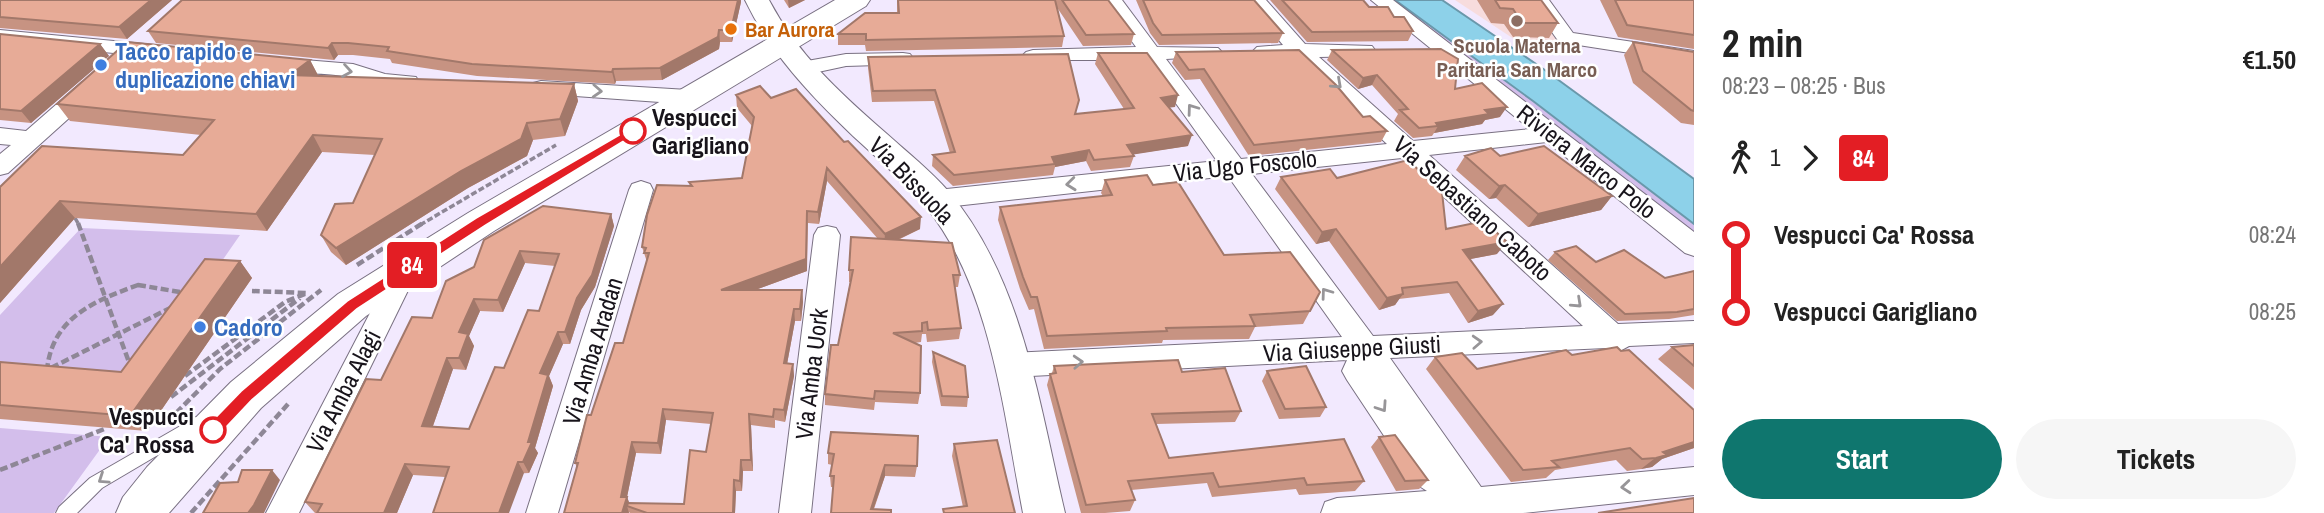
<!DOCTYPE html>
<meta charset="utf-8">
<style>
body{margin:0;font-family:"Archivo Narrow",sans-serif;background:#f6f6f6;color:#222;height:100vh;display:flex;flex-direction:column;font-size:26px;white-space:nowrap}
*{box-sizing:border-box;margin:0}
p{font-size:23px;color:#767676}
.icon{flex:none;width:38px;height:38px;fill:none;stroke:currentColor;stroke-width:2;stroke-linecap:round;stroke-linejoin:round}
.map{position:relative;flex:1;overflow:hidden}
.drawer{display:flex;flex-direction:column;background:#fff;width:630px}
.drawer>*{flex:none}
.badge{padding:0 14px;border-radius:5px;font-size:24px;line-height:46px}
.map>.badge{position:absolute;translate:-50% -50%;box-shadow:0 0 0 4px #fff}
.legs{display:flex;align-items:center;gap:10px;height:77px;padding:0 28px;font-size:23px}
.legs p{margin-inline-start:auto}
.summary{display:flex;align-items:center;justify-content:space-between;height:119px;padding:0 28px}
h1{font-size:38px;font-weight:700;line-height:52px}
.primary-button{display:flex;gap:14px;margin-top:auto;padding:14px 28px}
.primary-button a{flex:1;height:80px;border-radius:42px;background:#0f766e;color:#fff;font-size:28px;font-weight:700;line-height:80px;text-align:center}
.primary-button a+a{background:#f6f6f6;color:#222}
ul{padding:0 28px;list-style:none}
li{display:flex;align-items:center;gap:24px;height:77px;font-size:26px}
li i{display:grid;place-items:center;width:10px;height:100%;margin:0 9px;background:currentColor}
li i::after{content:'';width:18px;height:18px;margin:-9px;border:5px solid;border-radius:50%;background:#fff}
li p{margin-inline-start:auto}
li:first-child i{background:linear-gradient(#0000 50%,currentColor 0)}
li:last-child i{background:linear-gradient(currentColor 50%,#0000 0)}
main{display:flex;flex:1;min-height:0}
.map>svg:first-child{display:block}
.education{fill:#f7dcdd}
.green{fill:#d3beeb}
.water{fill:#8dd1e9;stroke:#6a98ab;stroke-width:2}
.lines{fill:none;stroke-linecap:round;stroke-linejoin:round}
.service-casing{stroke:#797082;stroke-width:2}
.minor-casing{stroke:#797082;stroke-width:2}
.tertiary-casing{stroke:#797082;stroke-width:2}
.secondary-casing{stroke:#797082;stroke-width:2}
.path-far1{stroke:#8e8796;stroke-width:3.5;stroke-dasharray:6 2.5;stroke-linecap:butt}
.path{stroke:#8e8796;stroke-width:4.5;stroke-dasharray:8 3.5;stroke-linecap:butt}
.service{fill:#fff;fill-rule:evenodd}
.minor{fill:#fff;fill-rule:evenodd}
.tertiary{fill:#fff;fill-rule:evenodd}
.secondary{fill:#fff;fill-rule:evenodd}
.wall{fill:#c79382;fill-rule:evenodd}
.shaded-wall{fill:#a2786a}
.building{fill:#e7ab97;stroke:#a2786a;stroke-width:2;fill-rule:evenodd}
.oneway{stroke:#979598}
.line-1{fill:#e31e24;stroke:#fff;stroke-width:2}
.education-dot{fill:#8d6e63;stroke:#fff;stroke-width:2.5}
.food-dot{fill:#e8710a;stroke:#fff;stroke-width:2.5}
.shop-dot{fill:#3f7fe0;stroke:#fff;stroke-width:2.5}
.stop-1-dot{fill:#fff;stroke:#e31e24;stroke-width:3.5}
.labels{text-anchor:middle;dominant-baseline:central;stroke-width:5;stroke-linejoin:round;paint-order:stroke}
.far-food-label{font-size:21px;font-weight:bold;fill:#c56008;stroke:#fff;text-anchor:start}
.far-education-label{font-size:21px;font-weight:bold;fill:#785e54;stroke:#fff}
.shop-label{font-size:24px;font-weight:bold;fill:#366cbe;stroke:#fff;text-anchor:start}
.stop-label{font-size:24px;font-weight:bold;fill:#18141b;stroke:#fff;text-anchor:start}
.street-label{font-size:24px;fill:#18141b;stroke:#fff}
</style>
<main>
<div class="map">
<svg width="1694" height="513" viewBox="0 0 1694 513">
<rect width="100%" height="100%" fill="#f2e9fe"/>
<path class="education" d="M 1455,0 L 1534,0 L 1566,47 L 1523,45 Z"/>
<path class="green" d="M 1387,0 L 1395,0 L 1533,101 L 1694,224 L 1694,239 Z
M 81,228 L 240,235 L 138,382 L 0,371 L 0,315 Z
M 0,428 L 109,437 L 54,513 L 0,513 Z"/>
<path class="water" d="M 1395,0 L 1442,0 L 1542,68 L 1694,179 L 1694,224 L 1533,101 Z"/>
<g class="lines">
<defs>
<path id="service" d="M 196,417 L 202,419 L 204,424 L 202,429 L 102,488 L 77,513 L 56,513 L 59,507 L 90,478 Z"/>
<path id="minor" d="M 1102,0 L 1122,0 L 1157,47 L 1218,48 L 1222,52 L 1218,56 L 1166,59 L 1241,159 L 1387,144 L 1294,57 L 1257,55 L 1253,51 L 1257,47 L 1283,45 L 1245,0 L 1266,0 L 1305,44 L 1372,46 L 1375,50 L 1372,54 L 1365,56 L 1319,57 L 1413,141 L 1530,129 L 1371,0 L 1393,0 L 1694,232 L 1694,256 L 1685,253 L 1547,142 L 1429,155 L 1618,324 L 1694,321 L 1694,343 L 1629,346 L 1618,352 L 1606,348 L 1390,358 L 1481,487 L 1694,467 L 1694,495 L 1523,513 L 1321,513 L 1325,502 L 1337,498 L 1427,491 L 1416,484 L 1347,380 L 1342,371 L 1347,360 L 1010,377 L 1000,373 L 995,365 L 1000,357 L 1010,353 L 1342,337 L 1228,176 L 937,208 L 928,205 L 925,199 L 928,193 L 937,190 L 1217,161 L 1145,60 L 1026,60 L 1022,56 L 1026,52 L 1033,50 L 1136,47 ZM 1402,158 L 1583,326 L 1373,336 L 1252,174 Z
M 1529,0 L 1549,0 L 1573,33 L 1694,51 L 1694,63 L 1559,42 Z
M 0,30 L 155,45 L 162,47 L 166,51 L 162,55 L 155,57 L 0,42 Z
M 903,53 L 910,54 L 914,59 L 910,64 L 846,66 L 804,75 L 796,73 L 793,68 L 796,63 L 846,54 Z
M 280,58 L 353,64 L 385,74 L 416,77 L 419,82 L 416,87 C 392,93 373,82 350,77 C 325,72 298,75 272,69 L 269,64 L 272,59 Z
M 90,80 L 98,82 L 101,87 L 98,92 L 8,173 L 0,175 L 0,154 L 11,145 L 0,144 L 0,128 L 26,131 L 82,82 Z
M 541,81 L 688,90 L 696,92 L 699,97 L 696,102 L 688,104 L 533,93 L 530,88 L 533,83 Z
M 641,181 L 650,184 L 653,190 L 558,513 L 526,513 L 629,190 L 632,184 Z
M 827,226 L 836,228 L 840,235 L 811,513 L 779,513 L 814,235 L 818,228 Z
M 405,260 L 414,263 L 418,270 L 299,513 L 266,513 L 396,263 Z"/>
<path id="tertiary" d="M 745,0 L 769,0 C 798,55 841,94 887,134 C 908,153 931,171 949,192 C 1023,280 1039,404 1065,513 L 1023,513 C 1004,415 991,286 926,207 C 904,181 878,159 853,136 C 810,95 771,54 745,0 Z"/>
<path id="secondary" d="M 835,0 L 870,0 L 866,6 L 494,231 L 366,316 L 261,408 L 169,513 L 116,513 L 123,497 L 147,467 L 231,382 L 338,294 L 468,213 Z"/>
</defs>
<use href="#service" class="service-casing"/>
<use href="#minor" class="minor-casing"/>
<use href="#tertiary" class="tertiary-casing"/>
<use href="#secondary" class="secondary-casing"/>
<path class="path-far1" d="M 75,218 L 79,225
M 420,225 L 556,145"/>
<path class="path" d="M 78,223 L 130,365
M 357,265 L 423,223
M 138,285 L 180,292 L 186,300 L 47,370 C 52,318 94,301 138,285 Z
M 185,376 L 285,302 L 307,293 L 252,291
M 171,397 L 300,298
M 176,413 L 220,369 L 321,290
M 0,470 L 107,428
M 191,513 L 288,404"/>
<use href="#service" class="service"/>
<use href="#minor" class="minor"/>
<use href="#tertiary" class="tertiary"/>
<use href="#secondary" class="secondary"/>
</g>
<path class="wall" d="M 0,0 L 172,0 L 127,39 L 0,28 Z
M 784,0 L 805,0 L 789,8 Z
M 897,0 L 1108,0 L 1134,34 L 1131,45 L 1083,46 L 1056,6 L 1064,36 L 1062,47 L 866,51 L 865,45 L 838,45 L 838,34 L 897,13 Z
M 1136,0 L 1254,0 L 1283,33 L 1278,43 L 1159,45 L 1150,33 Z
M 1270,0 L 1363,0 L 1369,7 L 1394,17 L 1413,31 L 1408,41 L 1307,42 Z
M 1477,0 L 1541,0 L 1558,23 L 1549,38 L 1513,37 L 1504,24 L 1491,23 Z
M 1600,0 L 1694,0 L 1694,49 L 1618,37 Z
M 741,2 L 732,42 L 720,42 L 719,49 L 662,80 L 616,81 L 615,84 L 477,76 L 392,63 L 390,59 L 353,55 L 338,55 L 334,60 L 156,43 L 148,31 Z
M 0,34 L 100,44 L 109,56 L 31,123 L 0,120 Z
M 1633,42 L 1694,52 L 1694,125 L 1681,123 L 1633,83 L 1624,55 Z
M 1332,50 L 1455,89 L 1500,117 L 1485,120 L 1482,124 L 1434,133 L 1432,136 L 1413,138 L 1394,121 L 1398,114 L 1372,85 L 1358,89 L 1327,60 Z
M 1176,52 L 1363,117 L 1387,131 L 1381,142 L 1249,156 L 1200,79 L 1185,80 L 1172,63 Z
M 1098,53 L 1175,107 L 1169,107 L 1188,146 L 1133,154 L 1134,156 L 1130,167 L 1091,171 L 1086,161 L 1055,167 L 1053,175 L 953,186 L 932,166 L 933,155 L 950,153 L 934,101 L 872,102 L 868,68 L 868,57 L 1076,114 L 1124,109 L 1095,64 Z
M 310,60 L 318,76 L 574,84 L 578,101 L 565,136 L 533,140 L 527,156 L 468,188 L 346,265 L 331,252 L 321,235 L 353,203 L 375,155 L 322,152 L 267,231 L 75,218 L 0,303 L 0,187 L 183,155 L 201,135 L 70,121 L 57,104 Z
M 736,95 L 771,98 L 920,229 L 898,240 L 960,275 L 958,287 L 955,287 L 961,328 L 959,339 L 927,342 L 926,334 L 922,334 L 921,342 L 915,343 L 920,393 L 918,404 L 875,402 L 874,410 L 825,405 L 825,394 L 838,345 L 850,282 L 849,282 L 849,270 L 878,239 L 827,181 L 819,224 L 808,223 L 807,271 L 755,290 L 802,290 L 803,302 L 801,321 L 795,321 L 787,364 L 793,364 L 794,376 L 785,422 L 775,420 L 775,428 L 751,425 L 753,471 L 743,471 L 742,491 L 736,491 L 735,513 L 630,513 L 629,512 L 629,513 L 564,513 L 577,468 L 575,463 L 591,415 L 623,343 L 647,262 L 642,247 L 690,186 L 689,182 L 742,178 L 752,126 L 737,108 ZM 666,420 L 711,424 L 706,452 L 684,504 L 629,503 L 627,497 L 636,453 L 661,454 Z
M 1465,156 L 1500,156 L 1612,196 L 1601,210 L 1528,227 L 1496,198 L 1489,199 L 1456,170 Z
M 1281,177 L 1337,178 L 1497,254 L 1470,259 L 1493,315 L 1468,323 L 1449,293 L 1399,299 L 1395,305 L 1379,310 L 1329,241 L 1316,244 L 1275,189 Z
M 1105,180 L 1153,185 L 1224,255 L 1310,311 L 1303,324 L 1255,327 L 1249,339 L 1163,340 L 1162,343 L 1044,349 L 1034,309 L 1029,310 L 1020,289 L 998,220 L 1000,207 L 1103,196 L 1101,193 Z
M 611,214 L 614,226 L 595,287 L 581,310 L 570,344 L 563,344 L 549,376 L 553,386 L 535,448 L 538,453 L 529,473 L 445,477 L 413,475 L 397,513 L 315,513 L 305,502 L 381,380 L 432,318 L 446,281 ZM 525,263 L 555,266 L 539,311 L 469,429 L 433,426 L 453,369 L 466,370 L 474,346 L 469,336 L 480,311 L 503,312 Z
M 1555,252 L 1665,278 L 1694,271 L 1694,315 L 1669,319 L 1617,321 L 1548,260 Z
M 240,261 L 252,278 L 147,431 L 0,419 L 0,362 L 121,372 Z
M 1694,345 L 1694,390 L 1658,359 L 1672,347 Z
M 933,352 L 968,397 L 967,407 L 941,406 L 932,362 Z
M 1572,355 L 1694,410 L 1694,448 L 1662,459 L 1652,467 L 1641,469 L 1627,471 L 1616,460 L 1555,470 L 1546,478 L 1511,482 L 1426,369 L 1435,357 L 1477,369 Z
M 1054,366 L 1182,372 L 1241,411 L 1235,422 L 1156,424 L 1169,458 L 1364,481 L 1355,491 L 1299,495 L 1296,489 L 1212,497 L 1207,483 L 1131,490 L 1135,500 L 1130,511 L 1105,513 L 1081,513 L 1047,385 L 1050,374 L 1052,373 Z
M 1267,371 L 1326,407 L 1320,417 L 1279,419 L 1262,381 Z
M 1379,437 L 1428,480 L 1419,489 L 1396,491 L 1371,447 Z
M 954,444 L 1015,513 L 943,513 L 943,509 L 963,507 L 952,456 Z
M 828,453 L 917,466 L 915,477 L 885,476 L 874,509 L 831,513 L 833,487 L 831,487 L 830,476 L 832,465 L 828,464 Z"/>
<path class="shaded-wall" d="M 151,0 L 172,0 L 127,39 L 119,27 Z
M 738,0 L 741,0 L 741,2 L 732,42 L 731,30 Z
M 788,0 L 805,0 L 789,8 Z
M 719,30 L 720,42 L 719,49 L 662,80 L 660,68 Z
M 332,43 L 338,55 L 334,60 L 328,48 Z
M 100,44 L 109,56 L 31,123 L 21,111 Z
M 310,60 L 319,77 L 290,75 Z
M 613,69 L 616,81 L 615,84 L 612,72 Z
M 1377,75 L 1372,85 L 1358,89 L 1363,78 Z
M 574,84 L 578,101 L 565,136 L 560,119 Z
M 1178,95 L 1175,107 L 1158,109 L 1161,98 Z
M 1507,107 L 1500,117 L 1485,120 L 1482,124 L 1434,133 L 1438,126 L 1436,123 L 1485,110 Z
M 527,123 L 533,140 L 527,156 L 468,188 L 346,265 L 336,248 Z
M 313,135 L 322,152 L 267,231 L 256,214 Z
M 1192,135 L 1188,146 L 1124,156 L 1127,145 Z
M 1089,150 L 1086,161 L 1055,167 L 1055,164 L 1052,157 Z
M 827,168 L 827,181 L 819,224 L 818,212 Z
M 1505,185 L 1496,198 L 1489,199 L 1499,186 Z
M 1612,196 L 1601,210 L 1528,227 L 1538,214 Z
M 60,201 L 75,218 L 0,303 L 0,267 Z
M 807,211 L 807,271 L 723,302 L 721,290 Z
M 611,214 L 614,226 L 595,287 L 581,310 L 570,344 L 565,332 L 577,298 Z
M 921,217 L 920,229 L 884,246 L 885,234 Z
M 1336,229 L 1329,241 L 1316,244 L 1322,232 Z
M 1507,242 L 1497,254 L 1455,262 L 1463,250 Z
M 520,251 L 525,263 L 503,312 L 498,300 Z
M 240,261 L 252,278 L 147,431 L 130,416 Z
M 802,290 L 803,302 L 801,321 L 800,309 Z
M 1403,294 L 1395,305 L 1379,310 L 1387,298 Z
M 474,299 L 480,311 L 469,336 L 474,346 L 466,370 L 459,358 L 459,332 Z
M 1503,304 L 1493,315 L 1468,323 L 1478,311 Z
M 794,309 L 795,321 L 785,375 L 784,363 Z
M 558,332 L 563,344 L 549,376 L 553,386 L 535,448 L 538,453 L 529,473 L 523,462 L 528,442 L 540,373 Z
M 447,358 L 453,369 L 429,437 L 422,426 Z
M 793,364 L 794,376 L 785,422 L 784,410 Z
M 663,409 L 666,420 L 661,454 L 658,443 Z
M 749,414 L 751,425 L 753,471 L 751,460 Z
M 632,442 L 636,453 L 627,497 L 631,507 L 627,506 L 629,513 L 622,513 L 621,497 Z
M 1694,442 L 1694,448 L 1662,459 L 1652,467 L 1641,469 L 1663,452 Z
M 741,460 L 743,471 L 742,491 L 740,481 Z
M 518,462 L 524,473 L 509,513 L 499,513 Z
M 405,464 L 413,475 L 397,513 L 384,513 Z
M 885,465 L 885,476 L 872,513 L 871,509 Z
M 272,470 L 280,480 L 264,513 L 248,513 Z
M 734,480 L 736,491 L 735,513 L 733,513 Z"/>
<path class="building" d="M 0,0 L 151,0 L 119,27 L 0,17 Z
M 182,0 L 738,0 L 731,30 L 719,30 L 718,37 L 660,68 L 613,69 L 612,72 L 472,64 L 387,51 L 389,47 L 348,43 L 332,43 L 328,48 L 148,31 Z
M 898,0 L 1055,0 L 1064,36 L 866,40 L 866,34 L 838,34 L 865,13 L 899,13 Z
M 1062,0 L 1108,0 L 1134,34 L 1086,35 Z
M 1143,0 L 1254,0 L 1283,33 L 1162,35 L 1153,23 Z
M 1282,0 L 1363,0 L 1369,7 L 1388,7 L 1394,17 L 1404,17 L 1413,31 L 1312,32 Z
M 1495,0 L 1541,0 L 1558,23 L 1522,23 L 1513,9 L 1500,8 Z
M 1615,0 L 1694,0 L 1694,35 L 1627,25 Z
M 0,34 L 100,44 L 21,111 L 0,109 Z
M 127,42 L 310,60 L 290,75 L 574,84 L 560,119 L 527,123 L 521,139 L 461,171 L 336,248 L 321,235 L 335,204 L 353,203 L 382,139 L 313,135 L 256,214 L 60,201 L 0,267 L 0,187 L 42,146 L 183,155 L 214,120 L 57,104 Z
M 1633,42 L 1694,52 L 1694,111 L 1691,110 L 1643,71 Z
M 1441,49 L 1458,59 L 1455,89 L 1482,83 L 1507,107 L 1485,110 L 1489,114 L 1436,123 L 1438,126 L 1419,128 L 1400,110 L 1408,109 L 1377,75 L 1363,78 L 1332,50 Z
M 1299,50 L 1336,85 L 1363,117 L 1370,116 L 1387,131 L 1254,145 L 1204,69 L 1189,70 L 1176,52 Z
M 1098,53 L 1147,53 L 1178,95 L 1161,98 L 1192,135 L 1127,145 L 1134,156 L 1094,160 L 1089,150 L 1052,157 L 1055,164 L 954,175 L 933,155 L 955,152 L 935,90 L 873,91 L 868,57 L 1068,54 L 1079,100 L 1075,114 L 1134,108 Z
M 760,86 L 771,98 L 796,89 L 844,142 L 848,141 L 921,217 L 885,234 L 827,168 L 818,212 L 807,211 L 806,259 L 721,290 L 802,290 L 800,309 L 794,309 L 784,363 L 793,364 L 784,410 L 774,409 L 773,417 L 749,414 L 751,460 L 741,460 L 740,481 L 734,480 L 733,513 L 647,513 L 627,506 L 628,503 L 684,504 L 690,450 L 706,452 L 713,413 L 663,409 L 658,443 L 632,442 L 621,497 L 627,497 L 622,513 L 564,513 L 578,463 L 575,463 L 587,415 L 591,415 L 615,343 L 623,343 L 649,253 L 644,253 L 646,248 L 642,247 L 647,215 L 657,185 L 692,186 L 689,182 L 742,178 L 754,117 L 736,95 Z
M 1544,146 L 1612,196 L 1538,214 L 1505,185 L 1499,186 L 1465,156 L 1491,148 L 1500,156 Z
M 1408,160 L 1442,192 L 1446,229 L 1484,221 L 1507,242 L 1463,250 L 1503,304 L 1478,311 L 1457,282 L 1402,288 L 1403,294 L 1387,298 L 1336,229 L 1322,232 L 1281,177 L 1330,169 L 1337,178 Z
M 1147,175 L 1153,185 L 1178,182 L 1224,255 L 1290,252 L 1320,292 L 1310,311 L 1250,315 L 1255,326 L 1166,328 L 1167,331 L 1047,336 L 1037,297 L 1031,297 L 1023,277 L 1000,207 L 1112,195 L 1105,180 Z
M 543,206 L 611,214 L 592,275 L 577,298 L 565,332 L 558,332 L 540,373 L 548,375 L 528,442 L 532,442 L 523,462 L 518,462 L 499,513 L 433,513 L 449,467 L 405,464 L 384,513 L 317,513 L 322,504 L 305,502 L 366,379 L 381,380 L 412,317 L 432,318 L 446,281 L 474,267 L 484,240 ZM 520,251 L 559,254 L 539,311 L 528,310 L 504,368 L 495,367 L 469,429 L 422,426 L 447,358 L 459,358 L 468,334 L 459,332 L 474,299 L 498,300 Z
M 851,237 L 952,243 L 960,275 L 953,275 L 961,328 L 928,330 L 927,322 L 922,323 L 922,331 L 893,333 L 921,346 L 920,393 L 875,391 L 874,399 L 825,394 L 831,345 L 838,345 L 853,270 L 849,270 Z
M 1576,246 L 1596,262 L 1624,250 L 1665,278 L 1694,271 L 1694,309 L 1677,312 L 1625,314 L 1555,252 Z
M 205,259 L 240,261 L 130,416 L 0,405 L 0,362 L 121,372 Z
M 1694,345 L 1694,366 L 1672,347 Z
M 1617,347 L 1621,351 L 1629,350 L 1694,410 L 1694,442 L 1663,452 L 1667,455 L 1656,458 L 1642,459 L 1630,448 L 1552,461 L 1559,467 L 1523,470 L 1435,357 L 1462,353 L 1477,369 L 1566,350 L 1572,355 Z
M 933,352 L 965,366 L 968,397 L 942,396 Z
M 1178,360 L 1182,372 L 1225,368 L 1241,411 L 1152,414 L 1169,458 L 1344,439 L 1364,481 L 1307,485 L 1304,478 L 1219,487 L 1213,473 L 1128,481 L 1135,500 L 1086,505 L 1050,374 L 1056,373 L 1054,366 Z
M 1306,366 L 1326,407 L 1285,409 L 1267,371 Z
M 831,432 L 918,436 L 917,466 L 885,465 L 871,509 L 891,510 L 891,513 L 831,513 L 834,476 L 830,476 L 834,454 L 828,453 Z
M 1395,435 L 1428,480 L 1405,481 L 1379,437 Z
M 997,440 L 1015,513 L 944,513 L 943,509 L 967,506 L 954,444 Z
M 242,470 L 272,470 L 254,505 L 248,513 L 203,513 L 220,483 L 238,482 Z
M 1694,498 L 1694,513 L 1598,513 Z"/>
<defs><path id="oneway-chevron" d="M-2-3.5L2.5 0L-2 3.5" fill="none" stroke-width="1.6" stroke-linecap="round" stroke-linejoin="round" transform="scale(1.75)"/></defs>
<g class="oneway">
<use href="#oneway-chevron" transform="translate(347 71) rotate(9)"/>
<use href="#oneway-chevron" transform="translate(1337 84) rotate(42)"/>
<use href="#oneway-chevron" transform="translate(597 91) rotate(3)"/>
<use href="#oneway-chevron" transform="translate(1192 109) rotate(-126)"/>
<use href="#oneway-chevron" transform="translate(1071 184) rotate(174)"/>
<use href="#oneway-chevron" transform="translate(1326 293) rotate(-126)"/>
<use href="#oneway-chevron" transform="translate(1577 303) rotate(43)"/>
<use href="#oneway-chevron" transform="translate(1477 342) rotate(-3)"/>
<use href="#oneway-chevron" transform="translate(1078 362) rotate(-3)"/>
<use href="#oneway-chevron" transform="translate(1382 407) rotate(56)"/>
<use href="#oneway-chevron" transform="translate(103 479) rotate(146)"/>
<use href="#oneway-chevron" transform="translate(1626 487) rotate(175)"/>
</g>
<path class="line-1" d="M 633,127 L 639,131 L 637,133 L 486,225 L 357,309 L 252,400 L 219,435 L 208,435 L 205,430 L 208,425 L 241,391 L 347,301 L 476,218 Z"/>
<circle class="education-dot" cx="1517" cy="21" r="7"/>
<circle class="food-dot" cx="731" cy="29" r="7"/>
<g class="shop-dot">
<circle cx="101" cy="65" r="7"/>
<circle cx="200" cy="327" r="7"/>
</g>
<g class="stop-1-dot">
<circle cx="633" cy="131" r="12"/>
<circle cx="213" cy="430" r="12"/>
</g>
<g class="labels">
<g class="far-food-label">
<text x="745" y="29">Bar Aurora</text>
</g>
<g class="far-education-label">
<text x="1517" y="45">Scuola Materna<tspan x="1517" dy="24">Paritaria San Marco</tspan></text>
</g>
<g class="shop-label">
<text x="115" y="51">Tacco rapido e<tspan x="115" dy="28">duplicazione chiavi</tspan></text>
<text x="214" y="327">Cadoro</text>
</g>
<g class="stop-label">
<text x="652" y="117">Vespucci<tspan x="652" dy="28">Garigliano</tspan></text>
<text x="194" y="416" text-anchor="end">Vespucci<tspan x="194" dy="28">Ca' Rossa</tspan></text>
</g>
<g class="street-label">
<text transform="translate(1587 161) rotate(38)">Riviera Marco Polo</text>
<text transform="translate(1245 165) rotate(-6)">Via Ugo Foscolo</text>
<text transform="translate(912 180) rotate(46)">Via Bissuola</text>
<text transform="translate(1473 208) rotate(42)">Via Sebastiano Caboto</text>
<text transform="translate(1352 348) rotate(-3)">Via Giuseppe Giusti</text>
<text transform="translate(592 351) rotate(-73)">Via Amba Aradan</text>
<text transform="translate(811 374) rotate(-83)">Via Amba Uork</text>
<text transform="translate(343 391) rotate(-63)">Via Amba Alagi</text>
</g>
</g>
</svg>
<b class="badge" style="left:412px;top:265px;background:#e31e24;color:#fff">84</b>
</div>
<section class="drawer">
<div class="summary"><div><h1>2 min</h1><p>08:23 – 08:25 · Bus</p></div><b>€1.50</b></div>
<div class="legs"><svg class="icon" aria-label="walk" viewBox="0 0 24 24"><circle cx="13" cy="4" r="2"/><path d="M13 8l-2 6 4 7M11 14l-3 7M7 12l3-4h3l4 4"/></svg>1<svg class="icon" aria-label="forward" viewBox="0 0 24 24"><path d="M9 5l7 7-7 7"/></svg><b class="badge" style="background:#e31e24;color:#fff">84</b></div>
<ul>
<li><i style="color:#e31e24"></i><b>Vespucci Ca' Rossa</b><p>08:24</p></li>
<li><i style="color:#e31e24"></i><b>Vespucci Garigliano</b><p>08:25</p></li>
</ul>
<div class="primary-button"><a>Start</a><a>Tickets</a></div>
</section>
</main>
